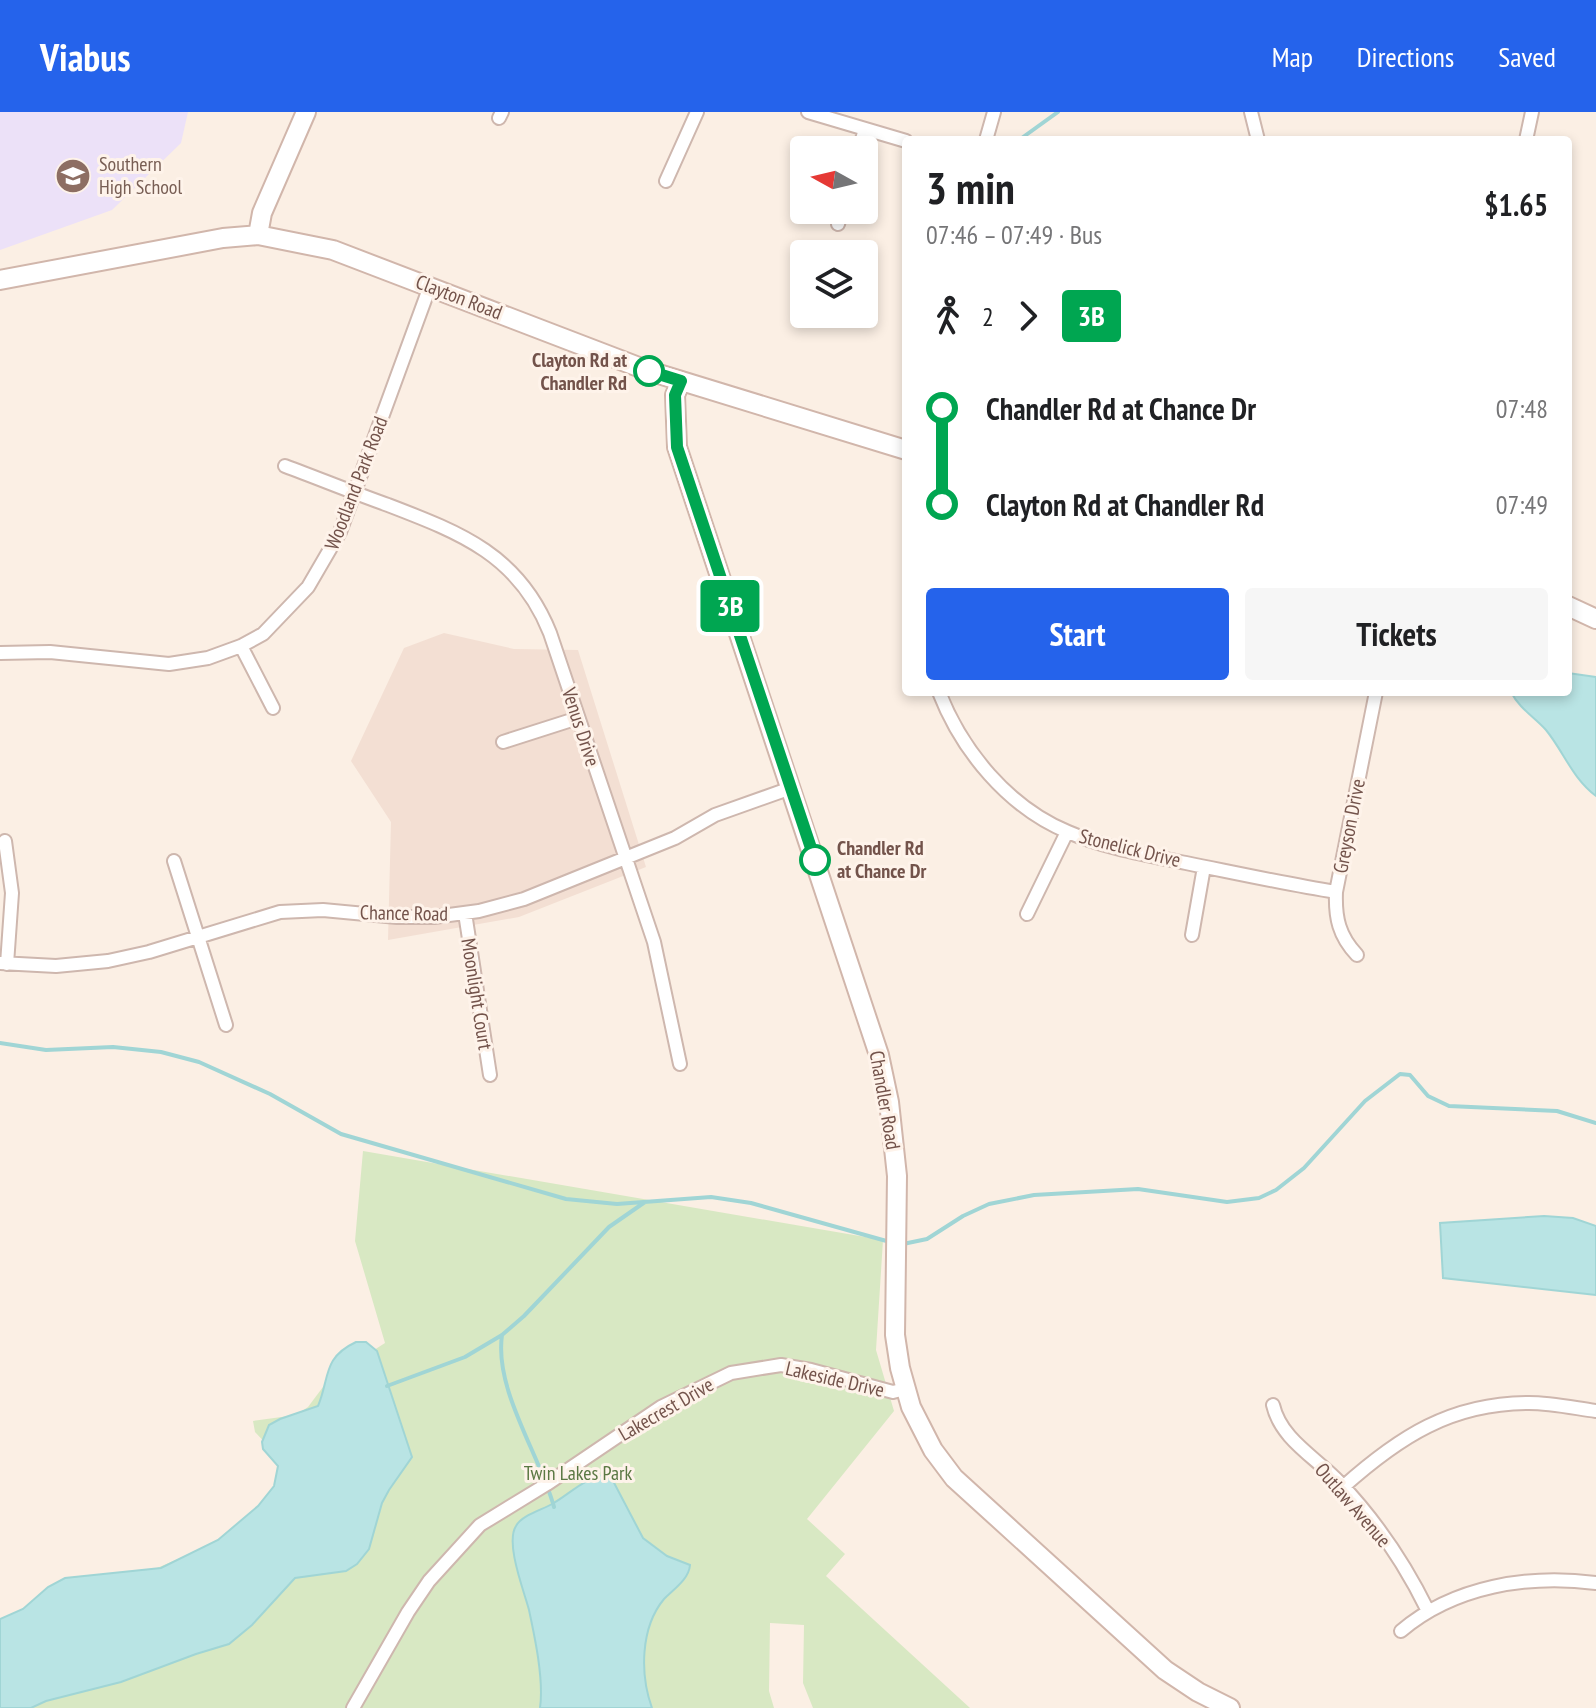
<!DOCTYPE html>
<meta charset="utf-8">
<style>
body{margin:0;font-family:"PT Sans Narrow",sans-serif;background:#f6f6f6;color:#202124;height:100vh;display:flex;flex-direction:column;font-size:30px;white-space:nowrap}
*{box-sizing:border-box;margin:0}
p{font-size:26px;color:#757577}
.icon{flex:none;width:44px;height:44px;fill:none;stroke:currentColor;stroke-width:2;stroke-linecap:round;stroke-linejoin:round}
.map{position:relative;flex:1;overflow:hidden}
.side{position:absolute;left:902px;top:24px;width:670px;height:560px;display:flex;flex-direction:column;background:#fff;border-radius:8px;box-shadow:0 4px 12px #0003}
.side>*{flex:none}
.badge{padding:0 16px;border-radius:6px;font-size:28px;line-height:52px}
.needle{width:52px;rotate:278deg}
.tools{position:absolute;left:790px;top:24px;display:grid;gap:16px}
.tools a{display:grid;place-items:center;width:88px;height:88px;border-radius:8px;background:#fff;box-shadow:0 4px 12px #0003;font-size:40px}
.map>.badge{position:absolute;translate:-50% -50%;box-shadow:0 0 0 4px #fff}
.legs{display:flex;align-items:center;gap:12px;height:88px;padding:0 24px;font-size:26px}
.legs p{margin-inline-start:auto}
.overview{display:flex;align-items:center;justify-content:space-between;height:136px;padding:0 24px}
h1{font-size:44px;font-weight:800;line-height:60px}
.cta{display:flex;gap:16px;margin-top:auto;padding:16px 24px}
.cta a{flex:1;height:92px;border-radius:8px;background:#2563eb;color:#fff;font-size:32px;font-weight:800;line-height:92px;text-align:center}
.cta a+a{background:#f6f6f6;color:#202124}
ul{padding:0 24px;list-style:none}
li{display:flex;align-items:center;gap:28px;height:96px;font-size:30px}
li i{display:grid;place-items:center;width:12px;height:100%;margin:0 10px;background:currentColor}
li i::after{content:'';width:20px;height:20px;margin:-10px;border:6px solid;border-radius:50%;background:#fff}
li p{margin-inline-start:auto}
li:first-child i{background:linear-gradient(#0000 50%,currentColor 0)}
li:last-child i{background:linear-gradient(currentColor 50%,#0000 0)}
header{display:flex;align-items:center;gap:48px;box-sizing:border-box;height:112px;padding:0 40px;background:#2563eb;color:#fff}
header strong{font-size:38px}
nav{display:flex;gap:44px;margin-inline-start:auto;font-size:28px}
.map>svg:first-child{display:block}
.residential{fill:#f3dfd3}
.education{fill:#ece1f8}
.green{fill:#d8e8c3}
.water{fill:#b9e4e4;stroke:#a0d5d5;stroke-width:2}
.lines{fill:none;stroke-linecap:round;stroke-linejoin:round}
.stream{stroke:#a0d5d5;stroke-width:4}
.street-casing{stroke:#ceb7ae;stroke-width:16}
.secondary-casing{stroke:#d1b6ab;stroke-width:22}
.street{stroke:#fff;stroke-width:12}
.secondary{stroke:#fff;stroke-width:18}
.line-1-casing{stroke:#fff;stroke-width:18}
.line-1{stroke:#00a651;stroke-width:12}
.stop-1-dot{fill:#fff;stroke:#00a651;stroke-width:4}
.labels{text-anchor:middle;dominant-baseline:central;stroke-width:6;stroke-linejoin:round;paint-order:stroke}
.education-label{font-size:20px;fill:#785e54;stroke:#fef3ea;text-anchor:start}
.street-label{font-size:20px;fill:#73534b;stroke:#fef3ea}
.stop-label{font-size:20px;font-weight:bold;fill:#73534b;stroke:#fef3ea;text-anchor:end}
.park-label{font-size:20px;fill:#5b7843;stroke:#fef3ea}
</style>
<header>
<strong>Viabus</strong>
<nav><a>Map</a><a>Directions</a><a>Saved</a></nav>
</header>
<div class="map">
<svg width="1596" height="1596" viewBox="0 0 1596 1596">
<rect width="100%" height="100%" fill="#fbefe4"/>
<path class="residential" d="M 444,521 L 514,537 L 578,538 L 646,755 L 519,805 L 388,828 L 391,710 L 351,649 L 404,536 Z"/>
<path class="education" d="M 0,0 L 188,0 L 181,31 L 112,98 L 0,138 Z"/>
<path class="green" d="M 363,1039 L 883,1128 L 876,1238 L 894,1299 L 807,1407 L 845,1442 L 826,1464 L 970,1596 L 813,1596 L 803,1571 L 804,1513 L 770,1511 L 769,1579 L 774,1596 L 0,1596 L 0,1508 L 32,1493 L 139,1464 L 212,1432 L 254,1405 L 288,1355 L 255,1320 L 253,1309 L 296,1303 L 308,1295 L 329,1267 L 385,1231 L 355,1129 Z"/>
<path class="water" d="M 1568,561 L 1596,565 L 1596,684 C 1572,666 1564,640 1546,618 C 1534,605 1519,596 1511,580 L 1568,580 Z
M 1544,1104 L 1573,1106 L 1596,1114 L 1596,1183 L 1443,1166 L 1440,1111 Z
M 356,1230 L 366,1230 L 377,1239 L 412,1345 L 389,1378 L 382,1391 L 369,1437 L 357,1452 L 346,1459 L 295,1466 L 252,1513 L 229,1532 L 196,1542 L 121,1570 L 46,1589 L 31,1596 L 0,1596 L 0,1507 L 23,1497 L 48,1475 L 65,1466 L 161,1456 L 218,1428 L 258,1394 L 274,1374 L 278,1354 L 263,1337 L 262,1330 L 269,1313 L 280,1307 L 318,1294 C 330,1266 322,1246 356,1230 Z
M 606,1363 L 612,1367 L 643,1426 L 667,1444 L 690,1453 C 689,1467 674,1477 664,1487 C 640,1516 640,1563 652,1596 L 540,1596 C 544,1568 535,1526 529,1498 C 524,1479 505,1431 516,1414 C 522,1403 542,1398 552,1392 C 570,1382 585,1365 606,1363 Z"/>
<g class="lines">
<path class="stream" d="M 1019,28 L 1058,0
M 0,931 L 46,938 L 113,935 L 161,940 L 199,950 L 270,982 L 341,1022 L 566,1087 L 617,1092 L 711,1085 L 751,1091 L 890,1130
M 903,1132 L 927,1127 L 963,1104 L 989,1092 L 1034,1083 L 1138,1077 L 1227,1090 L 1259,1086 L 1276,1078 L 1304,1056 L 1365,989 L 1400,962 L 1410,963 L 1428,984 L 1449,994 L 1557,999 L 1596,1011
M 502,1223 C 494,1278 540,1343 554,1395
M 387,1274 L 465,1245 L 502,1223 L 524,1204 L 609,1115 L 645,1090"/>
<defs>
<path id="street" d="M 808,0 L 906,29
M 1251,0 L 1258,28
M 499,6 L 502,0
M 986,28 L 994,0
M 1526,28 L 1532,0
M 859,38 L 865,17
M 666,69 L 697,0
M 838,112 L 842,98
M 285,354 C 320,367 354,381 388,393 C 461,421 519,443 550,521 L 654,830 L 680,952
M 241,534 L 273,596
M 0,541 L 50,540 L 169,552 L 208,546 L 241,534 L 263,522 L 308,475 L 340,420 L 430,174
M 939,580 C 962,639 1008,695 1068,720 C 1105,736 1147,743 1186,751 C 1236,761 1286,772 1336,780
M 503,630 L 578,606
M 5,729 L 12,781 L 7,852
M 174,749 L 226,913
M 465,801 L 490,963
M 1027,802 L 1067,720
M 1192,823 L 1204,755
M 1357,843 C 1339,824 1335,806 1336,780 L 1376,580
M 0,851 L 56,854 L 108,849 L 149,840 L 280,800 L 323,798 L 397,805 L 434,805 L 479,799 L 524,787 L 675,726 L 715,703 L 791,676
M 1273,1293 C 1281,1328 1317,1346 1340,1371 C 1376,1409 1405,1452 1428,1499
M 1343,1375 C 1399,1325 1451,1291 1529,1291 C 1551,1291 1574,1296 1596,1299
M 1401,1519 C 1454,1474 1529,1462 1596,1471
M 353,1596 L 408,1500 L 429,1469 L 480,1413 L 547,1372 L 661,1295 L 731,1261 L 781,1253 L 811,1258 L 893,1280 L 905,1277"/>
<path id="secondary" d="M 258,123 L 262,101 L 306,0
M 0,168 L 223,126 L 258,123 L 333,138 L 649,259 L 906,338
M 681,269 L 675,283 L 677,335 L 879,943 L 889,990 L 897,1064 L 895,1223 L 900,1256 L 911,1295 L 933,1338 L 954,1366 L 1165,1558 L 1198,1580 L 1230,1596
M 1568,494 L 1596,507"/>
</defs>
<use href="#street" class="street-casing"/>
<use href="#secondary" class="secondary-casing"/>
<use href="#street" class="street"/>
<use href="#secondary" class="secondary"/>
</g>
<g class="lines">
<defs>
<path id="line-1" d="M 649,259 L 681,269 L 675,283 L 677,335 L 815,748"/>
</defs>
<use href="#line-1" class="line-1-casing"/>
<use href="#line-1" class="line-1"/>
</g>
<defs>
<symbol id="school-disc" viewBox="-11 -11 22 22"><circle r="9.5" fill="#8d6e63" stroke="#fef3ea"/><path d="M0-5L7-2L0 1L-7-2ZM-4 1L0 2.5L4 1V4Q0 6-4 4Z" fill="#fff"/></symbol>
</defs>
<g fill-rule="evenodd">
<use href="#school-disc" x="53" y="44" width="40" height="40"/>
</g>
<g class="stop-1-dot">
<circle cx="649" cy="259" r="14"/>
<circle cx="815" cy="748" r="14"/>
</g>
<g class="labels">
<g class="education-label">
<text x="99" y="52">Southern<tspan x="99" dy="23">High School</tspan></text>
</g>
<g class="street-label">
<text transform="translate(459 185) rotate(21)">Clayton Road</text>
<text transform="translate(356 371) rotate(-69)">Woodland Park Road</text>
<text transform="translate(581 615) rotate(72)">Venus Drive</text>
<text transform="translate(1349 714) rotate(-79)">Greyson Drive</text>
<text transform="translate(1130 736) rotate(14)">Stonelick Drive</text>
<text transform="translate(404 801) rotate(1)">Chance Road</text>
<text transform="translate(477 882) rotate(81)">Moonlight Court</text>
<text transform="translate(885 988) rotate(80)">Chandler Road</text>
<text transform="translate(835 1267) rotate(13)">Lakeside Drive</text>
<text transform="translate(666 1297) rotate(-30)">Lakecrest Drive</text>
<text transform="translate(1353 1393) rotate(49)">Outlaw Avenue</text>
</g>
<g class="stop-label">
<text x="627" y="248">Clayton Rd at<tspan x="627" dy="23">Chandler Rd</tspan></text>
<text x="837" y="736" text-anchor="start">Chandler Rd<tspan x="837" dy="23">at Chance Dr</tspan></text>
</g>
<g class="park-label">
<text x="578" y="1361">Twin Lakes Park</text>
</g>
</g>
</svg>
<div class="tools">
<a><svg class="needle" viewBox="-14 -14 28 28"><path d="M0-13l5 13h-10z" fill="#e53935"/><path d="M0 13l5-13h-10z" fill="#757577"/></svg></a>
<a><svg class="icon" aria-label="layers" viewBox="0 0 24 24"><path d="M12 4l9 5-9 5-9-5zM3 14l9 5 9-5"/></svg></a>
</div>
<b class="badge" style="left:730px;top:494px;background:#00a651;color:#fff">3B</b>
<section class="side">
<div class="overview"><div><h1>3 min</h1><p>07:46 – 07:49 · Bus</p></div><b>$1.65</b></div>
<div class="legs"><svg class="icon" aria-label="walk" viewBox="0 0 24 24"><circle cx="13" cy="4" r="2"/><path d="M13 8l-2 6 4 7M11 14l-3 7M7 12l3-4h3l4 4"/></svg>2<svg class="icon" aria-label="forward" viewBox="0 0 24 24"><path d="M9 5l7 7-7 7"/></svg><b class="badge" style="background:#00a651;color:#fff">3B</b></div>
<ul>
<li><i style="color:#00a651"></i><b>Chandler Rd at Chance Dr</b><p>07:48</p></li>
<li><i style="color:#00a651"></i><b>Clayton Rd at Chandler Rd</b><p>07:49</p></li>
</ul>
<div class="cta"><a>Start</a><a>Tickets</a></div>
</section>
</div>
